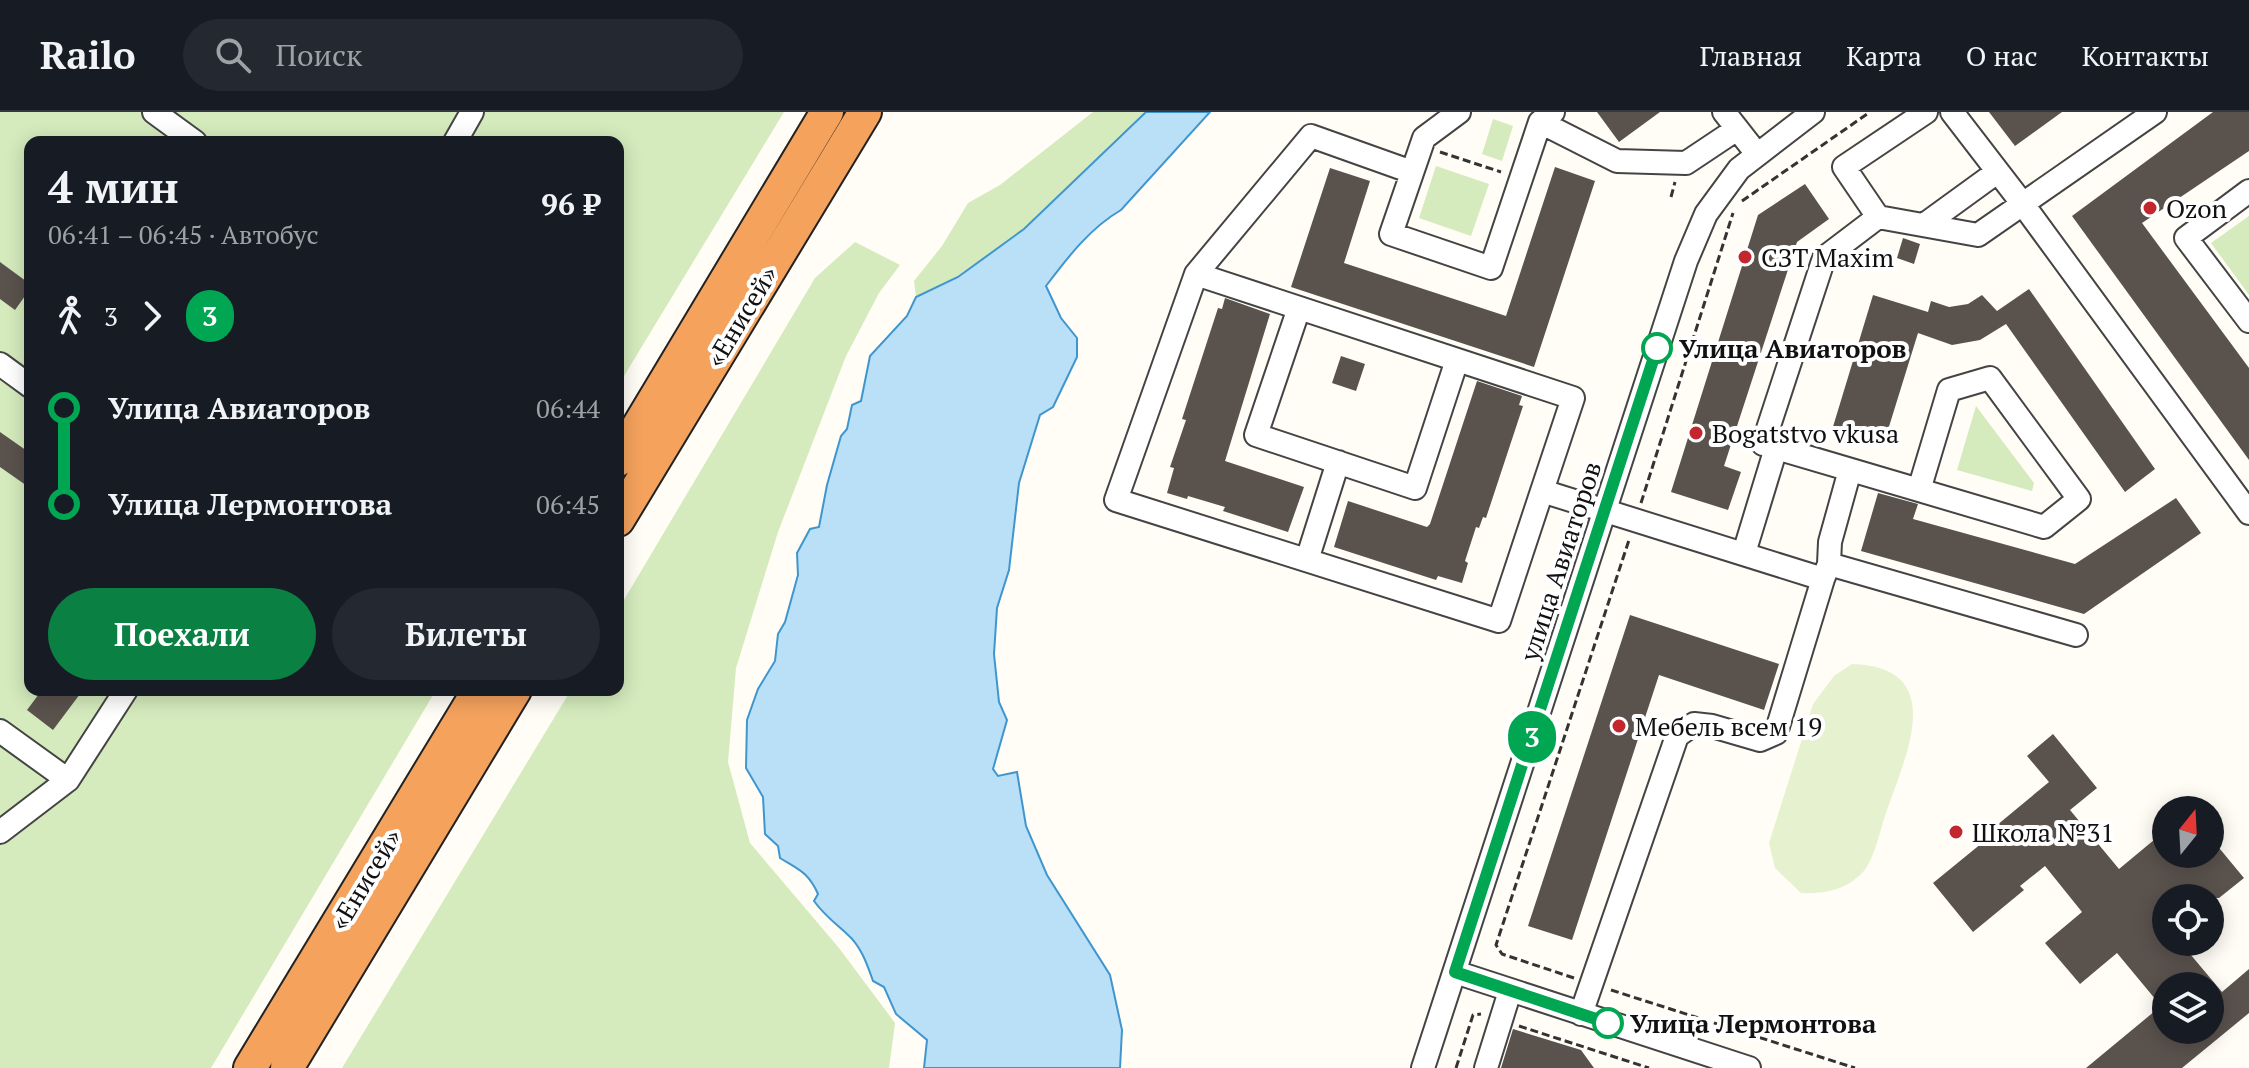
<!DOCTYPE html>
<html lang="ru">
<meta charset="utf-8">
<style>
body{margin:0;font-family:"PT Serif",serif;background:#242831;color:#f1f3f6;height:100vh;display:flex;flex-direction:column;font-size:30px;white-space:nowrap}
*{box-sizing:border-box;margin:0}
p{font-size:26px;color:#9ea1a6}
.icon{flex:none;width:44px;height:44px;fill:none;stroke:currentColor;stroke-width:2;stroke-linecap:round;stroke-linejoin:round}
.map{position:relative;flex:1;overflow:hidden}
.details{position:absolute;left:24px;top:24px;width:600px;height:560px;display:flex;flex-direction:column;background:#171b24;border-radius:16px;box-shadow:0 4px 20px #0003}
.details>*{flex:none}
.badge{padding:0 16px;border-radius:26px;font-size:28px;line-height:52px}
.needle{width:52px;rotate:18deg}
.controls{position:absolute;left:2152px;top:684px;display:grid;gap:16px}
.controls a{display:grid;place-items:center;width:72px;height:72px;border-radius:50%;background:#171b24;box-shadow:0 4px 20px #0003;font-size:40px}
.map>.badge{position:absolute;translate:-50% -50%;box-shadow:0 0 0 4px #fff}
.legs{display:flex;align-items:center;gap:12px;height:88px;padding:0 24px;font-size:26px}
.legs p{margin-inline-start:auto}
.overview{display:flex;align-items:center;justify-content:space-between;height:136px;padding:0 24px}
h1{font-size:44px;font-weight:700;line-height:60px}
.action{display:flex;gap:16px;margin-top:auto;padding:16px 24px}
.action a{flex:1;height:92px;border-radius:48px;background:#0b8043;color:#fff;font-size:32px;font-weight:700;line-height:92px;text-align:center}
.action a+a{background:#242831;color:#f1f3f6}
ul{padding:0 24px;list-style:none}
li{display:flex;align-items:center;gap:28px;height:96px;font-size:30px}
li i{display:grid;place-items:center;width:12px;height:100%;margin:0 10px;background:currentColor}
li i::after{content:'';width:20px;height:20px;margin:-10px;border:6px solid;border-radius:50%;background:#171b24}
li p{margin-inline-start:auto}
li:first-child i{background:linear-gradient(#0000 50%,currentColor 0)}
li:last-child i{background:linear-gradient(currentColor 50%,#0000 0)}
header{display:flex;align-items:center;gap:48px;box-sizing:border-box;height:112px;padding:0 40px;background:#171b24;border-bottom:2px solid #363941}
header strong{font-size:38px}
nav{display:flex;gap:44px;margin-inline-start:auto;font-size:28px}
.search{width:560px;height:72px;background:#242831;display:flex;align-items:center;gap:20px;box-sizing:border-box;padding:0 28px;border-radius:44px;color:#9ea1a6;font-size:30px}
.map>svg:first-child{display:block}
.green{fill:#d5ebbd}
.pitch{fill:#e6f2cf}
.water{fill:#b9e0f7;stroke:#3f96cf;stroke-width:2}
.building{fill:#5a524d;fill-rule:evenodd}
.lines{fill:none;stroke-linecap:round;stroke-linejoin:round}
.minor-casing{stroke:#444;stroke-width:26}
.highway-casing{stroke:#222;stroke-width:36}
.path{stroke:#333;stroke-width:3;stroke-dasharray:8 4;stroke-linecap:butt}
.minor{stroke:#fff;stroke-width:22}
.highway{stroke:#f5a25d;stroke-width:32}
.line-1-casing{stroke:#fff;stroke-width:18}
.line-1{stroke:#00a651;stroke-width:12}
.poi-dot{fill:#c4262e;stroke:#fff;stroke-width:3}
.stop-1-dot{fill:#fff;stroke:#00a651;stroke-width:4}
.labels{text-anchor:middle;dominant-baseline:central;stroke-width:8;stroke-linejoin:round;paint-order:stroke}
.poi-label{font-size:26px;fill:#111;stroke:#fff;text-anchor:start}
.street-label{font-size:26px;fill:#111;stroke:#fff}
.stop-label{font-size:26px;font-weight:bold;fill:#111;stroke:#fff;text-anchor:start}
</style>
<header>
<strong>Railo</strong>
<div class="search"><svg class="icon" aria-label="search" viewBox="0 0 24 24"><circle cx="10" cy="10" r="6"/><path d="M15 15l6 6"/></svg>Поиск</div>
<nav><a>Главная</a><a>Карта</a><a>О нас</a><a>Контакты</a></nav>
</header>
<div class="map">
<svg width="2249" height="956" viewBox="0 0 2249 956">
<rect width="100%" height="100%" fill="#fffdf5"/>
<path class="green" d="M 0,0 L 784,0 L 618,274 L 618,30 L 30,30 L 30,578 L 436,578 L 211,956 L 0,956 Z
M 1093,0 L 1146,0 L 1024,117 L 958,165 L 916,185 L 914,169 L 942,134 L 968,91 L 1000,73 Z
M 1493,7 L 1513,14 L 1502,49 L 1482,42 Z
M 1436,54 L 1489,72 L 1471,124 L 1419,106 Z
M 2249,104 L 2249,183 L 2211,131 Z
M 855,130 L 900,153 L 879,181 L 846,244 L 778,420 L 736,556 L 728,650 L 750,731 L 839,836 L 895,911 L 889,956 L 342,956 L 571,578 L 618,578 L 618,498 L 815,166 Z
M 1976,294 L 2034,371 L 2032,379 L 1957,358 Z"/>
<path class="pitch" d="M 1852,552 C 1948,555 1907,641 1887,698 C 1881,714 1874,749 1863,760 C 1846,778 1825,782 1801,781 L 1775,756 L 1769,731 L 1813,592 L 1834,564 Z"/>
<path class="water" d="M 1146,0 L 1210,0 L 1121,98 C 1090,116 1068,145 1046,174 L 1061,206 L 1077,226 L 1077,245 L 1053,295 L 1040,303 L 1019,371 L 1009,458 L 997,496 L 994,542 L 999,590 L 1007,608 L 993,657 L 998,664 L 1017,660 L 1026,714 L 1047,763 L 1110,863 L 1122,918 L 1120,956 L 924,956 L 927,928 L 896,902 L 884,875 L 873,869 C 867,852 861,834 847,822 C 835,811 824,803 814,789 L 818,782 C 808,760 799,758 780,746 L 778,734 L 765,722 L 763,685 L 746,656 L 747,608 L 758,577 L 775,549 L 778,522 L 785,510 L 798,463 L 797,441 L 810,417 L 819,415 L 827,373 L 841,324 L 847,317 L 852,293 L 861,289 L 870,244 L 907,204 L 916,185 L 958,165 L 1024,117 Z"/>
<path class="building" d="M 1597,0 L 1660,0 L 1619,30 Z
M 1989,0 L 2062,0 L 2015,34 Z
M 2213,0 L 2249,0 L 2249,39 L 2142,111 L 2249,256 L 2249,348 L 2072,104 Z
M 1555,55 L 1595,69 L 1534,255 L 1291,175 L 1330,56 L 1370,69 L 1344,151 L 1506,204 Z
M 1805,72 L 1829,107 L 1797,130 L 1724,354 L 1741,360 L 1728,398 L 1671,380 L 1758,103 Z
M 1903,126 L 1920,132 L 1914,152 L 1897,146 Z
M 0,150 L 30,172 L 30,177 L 15,198 L 0,187 Z
M 2029,177 L 2155,357 L 2125,380 L 2006,212 L 1980,228 L 1952,233 L 1918,221 L 1883,334 L 1832,318 L 1873,183 L 1928,200 L 1931,189 L 1949,195 L 1968,192 L 1982,183 L 1997,199 Z
M 1225,186 L 1270,202 L 1225,349 L 1304,375 L 1288,420 L 1223,399 L 1225,395 L 1188,384 L 1187,387 L 1167,381 L 1174,356 L 1170,355 L 1186,308 L 1182,307 L 1218,196 L 1222,197 Z
M 1341,244 L 1365,252 L 1356,279 L 1332,271 Z
M 1477,269 L 1522,284 L 1519,293 L 1523,294 L 1486,406 L 1483,405 L 1479,416 L 1476,415 L 1465,449 L 1468,451 L 1462,471 L 1438,464 L 1436,468 L 1334,435 L 1348,389 L 1427,415 L 1430,412 Z
M 0,320 L 30,341 L 30,376 L 0,355 Z
M 1878,381 L 1918,392 L 1913,407 L 2075,452 L 2176,386 L 2201,421 L 2084,502 L 1861,439 Z
M 1630,503 L 1779,552 L 1764,598 L 1659,563 L 1572,828 L 1528,814 Z
M 42,578 L 83,578 L 53,618 L 27,598 Z
M 2053,622 L 2097,676 L 2070,698 L 2119,757 L 2166,718 L 2166,742 L 2210,742 L 2210,725 L 2244,766 L 2219,786 L 2166,786 L 2166,830 L 2180,830 L 2222,880 L 2249,857 L 2249,901 L 2182,956 L 2086,956 L 2161,894 L 2117,841 L 2080,872 L 2045,831 L 2082,800 L 2045,754 L 2020,774 L 2024,778 L 1973,820 L 1933,771 L 1982,731 L 1979,728 L 2049,670 L 2027,644 ZM 2166,874 L 2210,874 L 2210,918 L 2166,918 Z
M 1513,917 L 1581,938 L 1594,956 L 1501,956 Z"/>
<g class="lines">
<defs>
<path id="minor" d="M 154,0 L 195,30
M 1459,0 L 1424,26 L 1391,122 L 1491,156 L 1540,10
M 1553,0 L 1540,10 L 1617,49 L 1686,51 L 1737,17
M 1724,0 L 1757,42
M 1926,0 L 1844,55 L 1878,105 L 1978,123 L 2155,0
M 1952,0 L 2022,91 L 2249,401
M 455,30 L 472,0
M 1412,60 L 1311,24 L 1196,162 L 1116,388 L 1499,509 L 1542,379
M 2249,79 L 2186,126 L 2249,209
M 1878,105 L 1824,146 L 1763,332 L 1919,378 L 1949,278 L 1990,266 L 2079,387 L 2044,415 L 1919,378
M 1924,113 L 1997,60
M 1196,162 L 1573,286 L 1542,379 L 1823,467 L 1829,452 L 2076,523
M 1299,196 L 1256,323 L 1415,376 L 1457,248
M 0,252 L 30,274
M 1744,441 L 1776,336
M 1307,448 L 1338,350
M 1829,452 L 1830,430 L 1850,358
M 0,619 L 68,668
M 0,720 L 68,668 L 126,578
M 1455,860 L 1749,956
M 1581,902 L 1677,624 L 1694,612 L 1712,614 L 1760,628 L 1776,621 L 1823,467
M 1423,956 L 1686,149 L 1706,102 L 1739,57 L 1813,0
M 1486,956 L 1510,879"/>
<path id="highway" d="M 618,348 L 827,0
M 618,408 L 865,0
M 250,956 L 479,578
M 287,956 L 515,578"/>
</defs>
<use href="#minor" class="minor-casing"/>
<use href="#highway" class="highway-casing"/>
<path class="path" d="M 1440,40 L 1501,60
M 1671,85 L 1675,70
M 1742,89 L 1870,0
M 1641,391 L 1733,101
M 1574,866 L 1502,842 L 1496,833 L 1629,428
M 1611,878 L 1855,956
M 1519,914 L 1649,956
M 1456,956 L 1473,903 L 1481,902"/>
<use href="#minor" class="minor"/>
<use href="#highway" class="highway"/>
</g>
<g class="lines">
<defs>
<path id="line-1" d="M 1608,911 L 1455,860 L 1657,236"/>
</defs>
<use href="#line-1" class="line-1-casing"/>
<use href="#line-1" class="line-1"/>
</g>
<g class="poi-dot">
<circle cx="2150" cy="96" r="8"/>
<circle cx="1745" cy="145" r="8"/>
<circle cx="1696" cy="321" r="8"/>
<circle cx="1619" cy="614" r="8"/>
<circle cx="1956" cy="720" r="8"/>
</g>
<g class="stop-1-dot">
<circle cx="1657" cy="236" r="14"/>
<circle cx="1608" cy="911" r="14"/>
</g>
<g class="labels">
<g class="poi-label">
<text x="2166" y="96">Ozon</text>
<text x="1761" y="145">СЗТ Maxim</text>
<text x="1712" y="321">Bogatstvo vkusa</text>
<text x="1635" y="614">Мебель всем 19</text>
<text x="1972" y="720">Школа №31</text>
</g>
<g class="street-label">
<text transform="translate(741 204) rotate(-59)">«Енисей»</text>
<text transform="translate(1560 449) rotate(-72)">улица Авиаторов</text>
<text transform="translate(365 767) rotate(-59)">«Енисей»</text>
</g>
<g class="stop-label">
<text x="1679" y="236">Улица Авиаторов</text>
<text x="1630" y="911">Улица Лермонтова</text>
</g>
</g>
</svg>
<div class="controls">
<a><svg class="needle" viewBox="-14 -14 28 28"><path d="M0-13l5 13h-10z" fill="#e53935"/><path d="M0 13l5-13h-10z" fill="#9ea1a6"/></svg></a>
<a><svg class="icon" aria-label="locate" viewBox="0 0 24 24"><circle cx="12" cy="12" r="6"/><path d="M12 2v4M12 18v4M2 12h4M18 12h4"/></svg></a>
<a><svg class="icon" aria-label="layers" viewBox="0 0 24 24"><path d="M12 4l9 5-9 5-9-5zM3 14l9 5 9-5"/></svg></a>
</div>
<b class="badge" style="left:1532px;top:625px;background:#00a651;color:#fff">3</b>
<section class="details">
<div class="overview"><div><h1>4 мин</h1><p>06:41 – 06:45 · Автобус</p></div><b>96 ₽</b></div>
<div class="legs"><svg class="icon" aria-label="walk" viewBox="0 0 24 24"><circle cx="13" cy="4" r="2"/><path d="M13 8l-2 6 4 7M11 14l-3 7M7 12l3-4h3l4 4"/></svg>3<svg class="icon" aria-label="forward" viewBox="0 0 24 24"><path d="M9 5l7 7-7 7"/></svg><b class="badge" style="background:#00a651;color:#fff">3</b></div>
<ul>
<li><i style="color:#00a651"></i><b>Улица Авиаторов</b><p>06:44</p></li>
<li><i style="color:#00a651"></i><b>Улица Лермонтова</b><p>06:45</p></li>
</ul>
<div class="action"><a>Поехали</a><a>Билеты</a></div>
</section>
</div>
